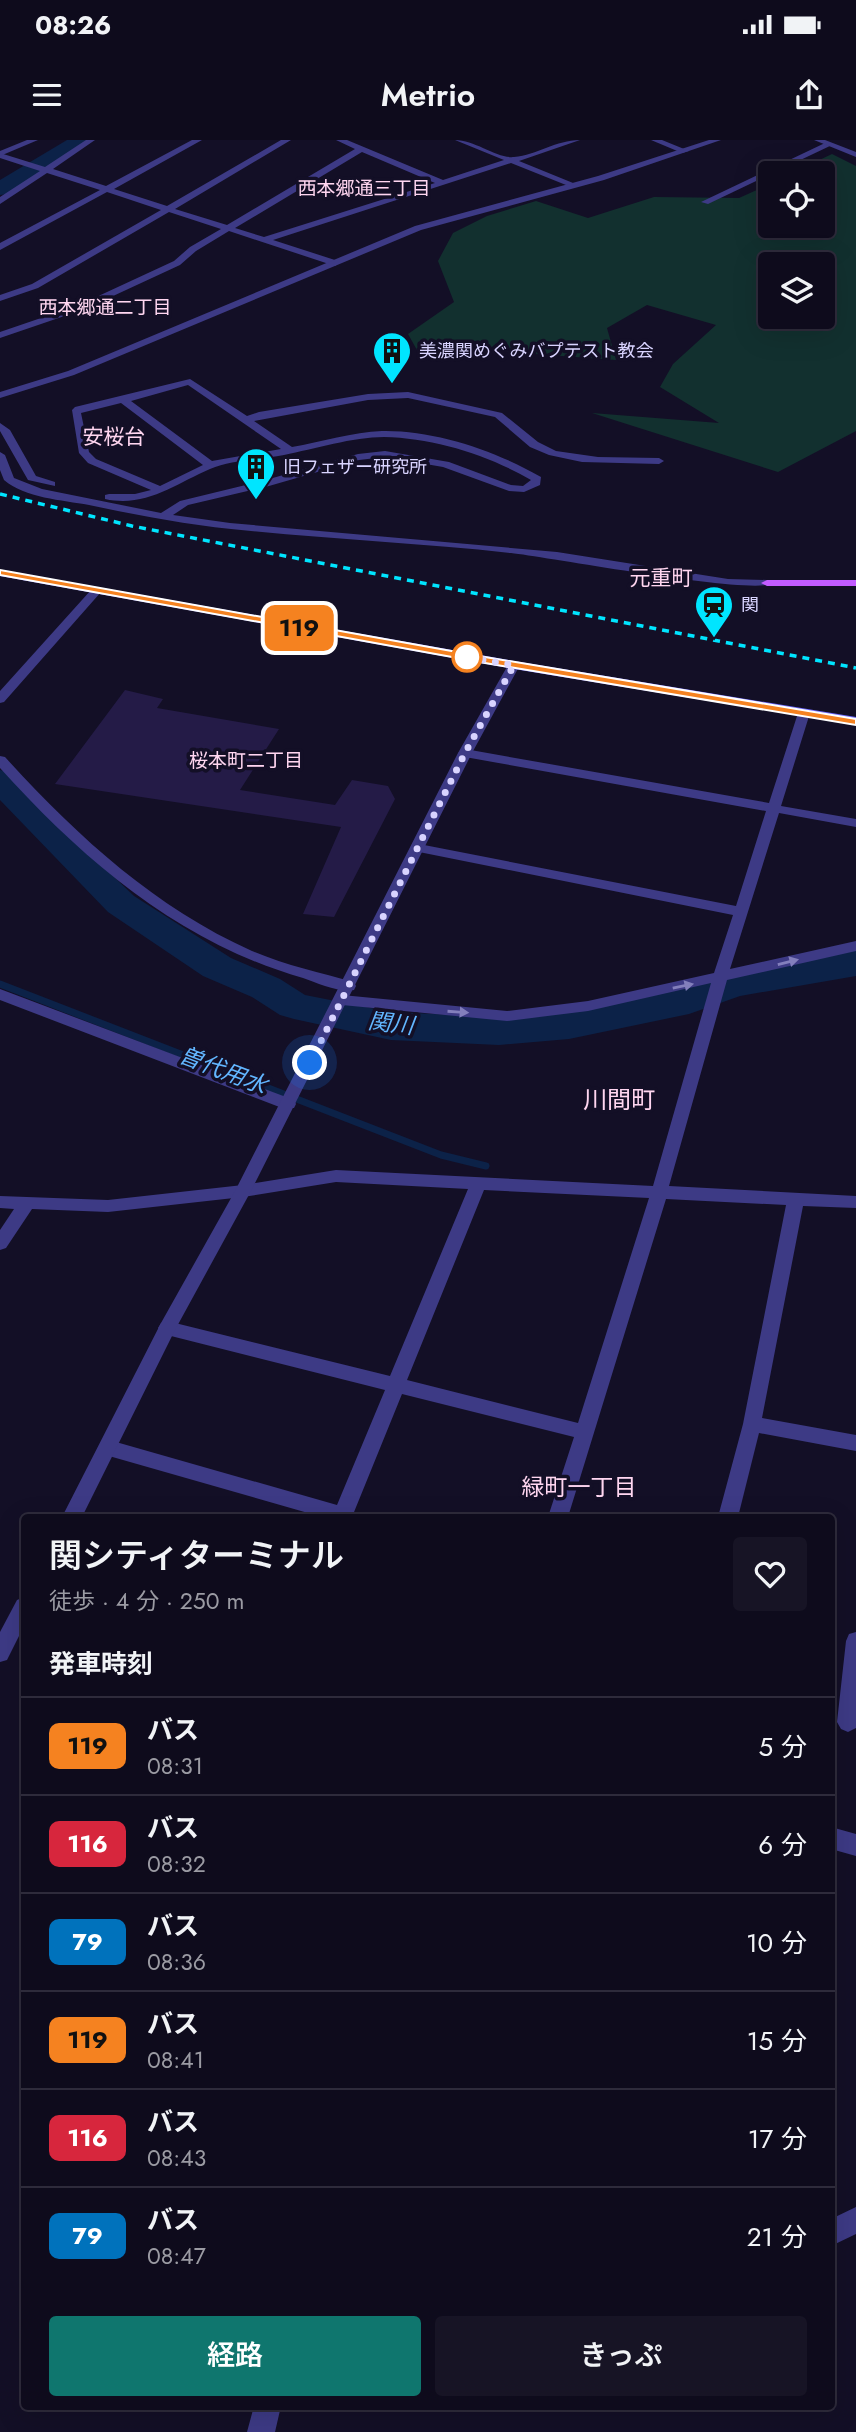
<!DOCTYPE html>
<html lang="ja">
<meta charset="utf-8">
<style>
body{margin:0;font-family:Jost,"Noto Sans JP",sans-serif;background:#171425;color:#f1f3f6;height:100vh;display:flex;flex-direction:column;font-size:26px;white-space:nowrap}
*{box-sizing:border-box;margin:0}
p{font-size:23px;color:#9b9ba3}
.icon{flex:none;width:38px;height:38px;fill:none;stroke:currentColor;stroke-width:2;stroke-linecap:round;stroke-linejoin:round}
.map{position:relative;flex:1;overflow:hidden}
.panel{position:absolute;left:21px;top:1374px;width:814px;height:896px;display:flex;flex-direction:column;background:#0e0b1c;border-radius:7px;box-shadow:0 7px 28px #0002,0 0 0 2px #2e2b3b}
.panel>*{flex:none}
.badge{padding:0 14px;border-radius:10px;font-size:24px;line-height:46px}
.tools{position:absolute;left:758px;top:21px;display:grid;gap:14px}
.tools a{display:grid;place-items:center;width:77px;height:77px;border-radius:7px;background:#0e0b1c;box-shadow:0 7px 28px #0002,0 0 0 2px #2e2b3b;font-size:35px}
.you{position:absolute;width:35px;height:35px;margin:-18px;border:5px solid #fff;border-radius:50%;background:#1a73e8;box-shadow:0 0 0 10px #1a73e833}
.map>.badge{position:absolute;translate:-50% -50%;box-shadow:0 0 0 4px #fff}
h2{padding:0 28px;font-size:26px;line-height:63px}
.round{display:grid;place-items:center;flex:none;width:74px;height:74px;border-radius:7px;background:#171425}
.summary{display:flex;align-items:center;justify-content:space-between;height:119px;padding:0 28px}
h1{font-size:33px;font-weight:600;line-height:52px}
.action{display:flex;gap:14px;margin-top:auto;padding:14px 28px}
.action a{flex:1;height:80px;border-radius:7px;background:#0f766e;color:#fff;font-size:28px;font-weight:600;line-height:80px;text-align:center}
.action a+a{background:#171425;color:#f1f3f6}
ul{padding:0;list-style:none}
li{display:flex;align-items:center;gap:21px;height:98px;padding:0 28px;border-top:2px solid #2e2b3b}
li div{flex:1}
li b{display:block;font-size:26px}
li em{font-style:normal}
li .badge{min-width:77px;font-weight:700;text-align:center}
.status{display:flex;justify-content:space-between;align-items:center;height:49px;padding:0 35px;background:#0e0b1c;direction:ltr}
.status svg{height:19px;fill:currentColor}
header{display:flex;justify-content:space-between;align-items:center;height:91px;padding:0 28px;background:#0e0b1c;font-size:32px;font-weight:600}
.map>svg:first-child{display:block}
.green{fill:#12302f;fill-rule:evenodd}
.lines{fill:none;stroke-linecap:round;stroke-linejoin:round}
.stream{stroke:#0c2248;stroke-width:7}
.river{fill:#0c2248;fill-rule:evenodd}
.building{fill:#241b47}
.minor{fill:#3d3a85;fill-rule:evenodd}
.tertiary{fill:#3d3a85;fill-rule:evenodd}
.secondary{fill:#6f6bff;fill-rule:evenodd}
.primary{fill:#c25bff;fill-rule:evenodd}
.rail{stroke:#00e5ff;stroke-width:3.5;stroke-dasharray:7 6;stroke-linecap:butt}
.oneway{fill:#837fbc}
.line{fill:#f58220;stroke:#fff;stroke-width:2}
.walk{stroke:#d9d4ff;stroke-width:7;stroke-dasharray:0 12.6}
.stop-dot{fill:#fff;stroke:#f58220;stroke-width:3.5}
.labels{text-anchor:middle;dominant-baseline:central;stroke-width:7;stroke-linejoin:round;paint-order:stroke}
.far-poi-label{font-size:18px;fill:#d9d4ff;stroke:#130f26;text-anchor:start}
.far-neighbourhood-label{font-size:19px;fill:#ffd6f0;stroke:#130f26}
.far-quarter-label{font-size:21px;fill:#ffd6f0;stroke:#130f26}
.water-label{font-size:23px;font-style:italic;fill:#62b6ff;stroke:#130f26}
.neighbourhood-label{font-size:23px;fill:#ffd6f0;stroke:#130f26}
.quarter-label{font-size:24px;fill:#ffd6f0;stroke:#130f26}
</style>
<div class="status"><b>08:26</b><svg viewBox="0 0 49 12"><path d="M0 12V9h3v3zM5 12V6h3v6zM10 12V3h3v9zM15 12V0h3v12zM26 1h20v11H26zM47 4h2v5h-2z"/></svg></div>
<header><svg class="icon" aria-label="menu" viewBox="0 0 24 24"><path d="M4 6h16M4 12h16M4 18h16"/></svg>Metrio<svg class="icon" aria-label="share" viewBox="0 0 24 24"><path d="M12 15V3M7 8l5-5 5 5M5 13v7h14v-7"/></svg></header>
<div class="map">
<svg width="856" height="2292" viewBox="0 0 856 2292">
<rect width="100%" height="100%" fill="#130f26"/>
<path class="green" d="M 832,14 L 856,26 L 856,291 L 778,332 L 592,273 L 719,283 L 660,247 L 673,224 L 716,185 L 647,165 L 607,188 L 616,220 L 494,211 L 422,219 L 408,194 L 454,162 L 438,121 L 453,93 L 487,76 L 536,61 L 588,78 L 654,57 L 739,58 L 770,44 L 770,86 L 822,86 L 822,33 L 792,33 ZM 770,124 L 822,124 L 822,177 L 770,177 Z"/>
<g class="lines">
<path class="stream" d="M 0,844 L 441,1015 L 486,1026"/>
<path class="river" d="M 67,0 L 92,0 L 8,54 L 0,55 L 0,40 Z
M 0,630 L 12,633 L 93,717 L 134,756 L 231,818 L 280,839 L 305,855 L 391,872 L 499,877 L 569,871 L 681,849 L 732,831 L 856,810 L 856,836 L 740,856 L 689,874 L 569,899 L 499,905 L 391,900 L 294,879 L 280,875 L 252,857 L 203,836 L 108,772 L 0,660 Z"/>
</g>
<path class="building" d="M 125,550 L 163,559 L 157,568 L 279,589 L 240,650 L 335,665 L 352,640 L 388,646 L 395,659 L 334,777 L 303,774 L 341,687 L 55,644 Z"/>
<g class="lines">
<path class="minor" d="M 86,0 L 95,0 L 53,29 L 106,46 L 192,0 L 202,0 L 114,49 L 167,66 L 281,0 L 291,0 L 175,69 L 227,85 L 355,9 L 336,0 L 347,0 L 443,40 L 504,20 L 455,0 C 475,0 498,19 514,17 C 537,15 556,0 580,0 L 519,21 L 578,45 L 571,47 L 511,23 L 273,100 L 338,121 L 339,123 L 335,126 L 229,91 L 196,111 L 180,125 L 85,169 L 0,198 L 0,192 L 79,165 L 174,121 L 190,107 L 221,89 L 169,72 L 38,148 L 0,161 L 0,155 L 32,144 L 161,70 L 107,52 L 0,110 L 0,103 L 100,50 L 47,33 L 0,64 L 0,57 L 40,31 L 0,18 L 0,13 L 45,27 ZM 362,12 L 435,43 L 264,97 L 235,88 Z
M 651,0 L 662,0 L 689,11 L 682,13 Z
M 825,3 L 832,5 L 708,64 L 701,62 Z
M 190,239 L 247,276 L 259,272 L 368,254 L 408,252 L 502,273 L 538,302 L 556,311 L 598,317 L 659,318 L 664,321 L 659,324 L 582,322 L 549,315 L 530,307 L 495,277 L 408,258 L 368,260 L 254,281 L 292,307 C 321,302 353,292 382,291 C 435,290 496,311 541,337 L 540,345 L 524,352 L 509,351 L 443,327 L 385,317 L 359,320 L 269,346 L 188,365 L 173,375 L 230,383 L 557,412 L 728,439 L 767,440 L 773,443 C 756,456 548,417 511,413 C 418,403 324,399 231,389 C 183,384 136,375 89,365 C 62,360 25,358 4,340 L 0,330 L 0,312 L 5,315 L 14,338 L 42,349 L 161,373 L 180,361 L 262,341 L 358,314 L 385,311 L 449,322 L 511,345 L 523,346 L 531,340 C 488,315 434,298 384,297 C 353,297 314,309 284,315 C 261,319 232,320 210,329 C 175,344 146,368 105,359 L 105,355 L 109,354 L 135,354 L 151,350 L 88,323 L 79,313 L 72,270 L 75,267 ZM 188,245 L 281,309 L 212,321 L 131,261 ZM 121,263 L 203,325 L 160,346 L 96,319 L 89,312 L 81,273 Z
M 0,283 L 10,290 L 36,336 L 55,342 L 55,346 L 28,340 L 0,291 Z
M 91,450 L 101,452 L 4,562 L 0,563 L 0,551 Z
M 804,569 L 810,573 L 781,666 L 856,679 L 856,687 L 779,673 L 730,829 L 856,801 L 856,811 L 727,840 L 669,1046 L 856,1056 L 856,1068 L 803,1066 L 762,1278 L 856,1295 L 856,1311 L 759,1293 L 738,1377 L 718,1377 L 743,1284 L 786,1065 L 666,1059 L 568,1377 L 548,1377 L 574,1297 L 402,1254 L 352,1377 L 322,1377 L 102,1314 L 100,1308 L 102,1302 L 109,1300 L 337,1365 L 385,1250 L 167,1195 L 161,1193 L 158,1188 L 161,1183 L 167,1181 L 390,1236 L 468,1049 L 336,1042 L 243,1057 L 108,1072 L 32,1069 L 6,1108 L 0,1110 L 0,1090 L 14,1069 L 0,1068 L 0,1056 L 108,1060 L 243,1045 L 336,1030 L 653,1046 L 711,843 L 588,871 L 507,881 L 342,865 L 334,860 L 342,855 L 507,871 L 588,861 L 714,833 L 733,775 L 419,712 L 412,708 L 419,704 L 736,766 L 766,671 L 465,617 L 458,613 L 465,609 L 769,663 L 798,573 ZM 484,1050 L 649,1058 L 578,1283 L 407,1240 Z
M 0,616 L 5,617 C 76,695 154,767 252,811 C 285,825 320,833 354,842 L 356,846 L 354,850 C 340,853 317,843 303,838 C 180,803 84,721 0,628 Z
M 0,849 L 294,960 L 296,964 L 294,968 L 282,968 L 0,860 Z
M 856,1492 L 856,1588 L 848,1592 L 841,1589 L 837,1582 L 846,1501 L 849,1494 Z
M 831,1687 L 856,1694 L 856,1716 L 831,1709 Z
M 856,2067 L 856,2094 L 831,2106 L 831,2079 Z
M 254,2266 L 281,2266 L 275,2292 L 247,2292 Z"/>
<path class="tertiary" d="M 27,0 L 38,0 L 0,16 L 0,11 Z
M 709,0 L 721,0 L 604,40 L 421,90 L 74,235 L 0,258 L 0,252 L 68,231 L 415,86 L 598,36 Z
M 814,0 L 825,0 L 856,12 L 856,17 Z
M 514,521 L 520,525 L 472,613 L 251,1051 L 175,1190 L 82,1377 L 62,1377 L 161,1183 L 235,1051 L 458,613 L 508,525 Z
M 24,1457 L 24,1486 L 7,1520 L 0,1522 L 0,1492 L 17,1460 Z"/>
<path class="secondary" d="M 0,430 L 514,521 L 856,577 L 856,585 L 514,529 L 0,436 Z"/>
<path class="primary" d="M 856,440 L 856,446 L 767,446 L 761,443 L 767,440 Z"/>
<path class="rail" d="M 0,354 L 132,386 L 856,528"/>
</g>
<defs><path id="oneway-solid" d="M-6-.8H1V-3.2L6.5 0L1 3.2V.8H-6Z" transform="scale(1.75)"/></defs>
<g class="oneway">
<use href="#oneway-solid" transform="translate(788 822) rotate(-14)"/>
<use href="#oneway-solid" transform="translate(683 846) rotate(-12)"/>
<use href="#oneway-solid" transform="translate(458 872) rotate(4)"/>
</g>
<path class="line" d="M 0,430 L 485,517 L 856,579 L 856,585 L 485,523 L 0,435 Z"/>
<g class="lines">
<path class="walk" d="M 310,923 L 465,613 L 514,525 L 460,516 L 467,517"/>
</g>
<defs>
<symbol id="building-pin" viewBox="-11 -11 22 30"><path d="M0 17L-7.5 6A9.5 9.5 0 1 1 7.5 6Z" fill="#00e5ff" stroke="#130f26"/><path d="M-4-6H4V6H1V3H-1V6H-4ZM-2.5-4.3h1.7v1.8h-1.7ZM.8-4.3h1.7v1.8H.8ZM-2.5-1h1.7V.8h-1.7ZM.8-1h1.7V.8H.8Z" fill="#111"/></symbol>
<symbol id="station-pin" viewBox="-11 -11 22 30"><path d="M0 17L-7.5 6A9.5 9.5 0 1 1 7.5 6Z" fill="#00e5ff" stroke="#130f26"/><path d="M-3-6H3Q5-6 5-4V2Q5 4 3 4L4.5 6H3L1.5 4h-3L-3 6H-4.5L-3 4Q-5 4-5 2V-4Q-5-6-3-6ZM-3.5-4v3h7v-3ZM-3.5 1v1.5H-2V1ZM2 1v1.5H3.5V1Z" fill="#111"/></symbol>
</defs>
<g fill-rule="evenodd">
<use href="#building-pin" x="370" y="189" width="44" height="60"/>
<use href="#building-pin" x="234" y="305" width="44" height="60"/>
<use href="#station-pin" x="692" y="443" width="44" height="60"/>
</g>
<circle class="stop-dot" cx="467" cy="517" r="14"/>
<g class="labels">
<g class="far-poi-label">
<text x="419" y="211">美濃関めぐみバプテスト教会</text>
<text x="283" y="327">旧フェザー研究所</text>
<text x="741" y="465">関</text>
</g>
<g class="far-neighbourhood-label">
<text x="364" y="48">西本郷通三丁目</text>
<text x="105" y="167">西本郷通二丁目</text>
<text x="246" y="620">桜本町二丁目</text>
</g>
<g class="far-quarter-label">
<text x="114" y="297">安桜台</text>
<text x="661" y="438">元重町</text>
</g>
<g class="water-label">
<text transform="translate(391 883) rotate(7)">関川</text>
<text transform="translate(223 930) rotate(21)">曽代用水</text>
</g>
<g class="neighbourhood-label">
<text x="579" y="1347">緑町一丁目</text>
</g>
<g class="quarter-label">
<text x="619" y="959">川間町</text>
</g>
</g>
</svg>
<div class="tools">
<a><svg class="icon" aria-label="locate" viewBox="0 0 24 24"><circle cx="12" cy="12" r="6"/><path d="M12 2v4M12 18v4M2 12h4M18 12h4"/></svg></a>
<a><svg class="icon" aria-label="layers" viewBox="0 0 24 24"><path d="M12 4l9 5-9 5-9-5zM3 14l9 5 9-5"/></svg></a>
</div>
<div class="you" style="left:310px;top:923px"></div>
<b class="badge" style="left:299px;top:488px;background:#f58220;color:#111">119</b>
<section class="panel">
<div class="summary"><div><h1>関シティターミナル</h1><p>徒歩 · 4 分 · 250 m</p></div><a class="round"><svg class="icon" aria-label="heart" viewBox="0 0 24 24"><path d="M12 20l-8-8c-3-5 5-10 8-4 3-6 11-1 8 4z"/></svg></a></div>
<h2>発車時刻</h2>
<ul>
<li><span class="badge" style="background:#f58220;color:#111">119</span><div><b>バス</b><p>08:31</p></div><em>5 分</em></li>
<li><span class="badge" style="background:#d7263d;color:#fff">116</span><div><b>バス</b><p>08:32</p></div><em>6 分</em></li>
<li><span class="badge" style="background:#0072bc;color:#fff">79</span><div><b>バス</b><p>08:36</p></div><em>10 分</em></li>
<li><span class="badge" style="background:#f58220;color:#111">119</span><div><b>バス</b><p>08:41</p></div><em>15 分</em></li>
<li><span class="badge" style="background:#d7263d;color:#fff">116</span><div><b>バス</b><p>08:43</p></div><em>17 分</em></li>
<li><span class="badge" style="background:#0072bc;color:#fff">79</span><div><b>バス</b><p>08:47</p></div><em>21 分</em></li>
</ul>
<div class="action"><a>経路</a><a>きっぷ</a></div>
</section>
</div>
